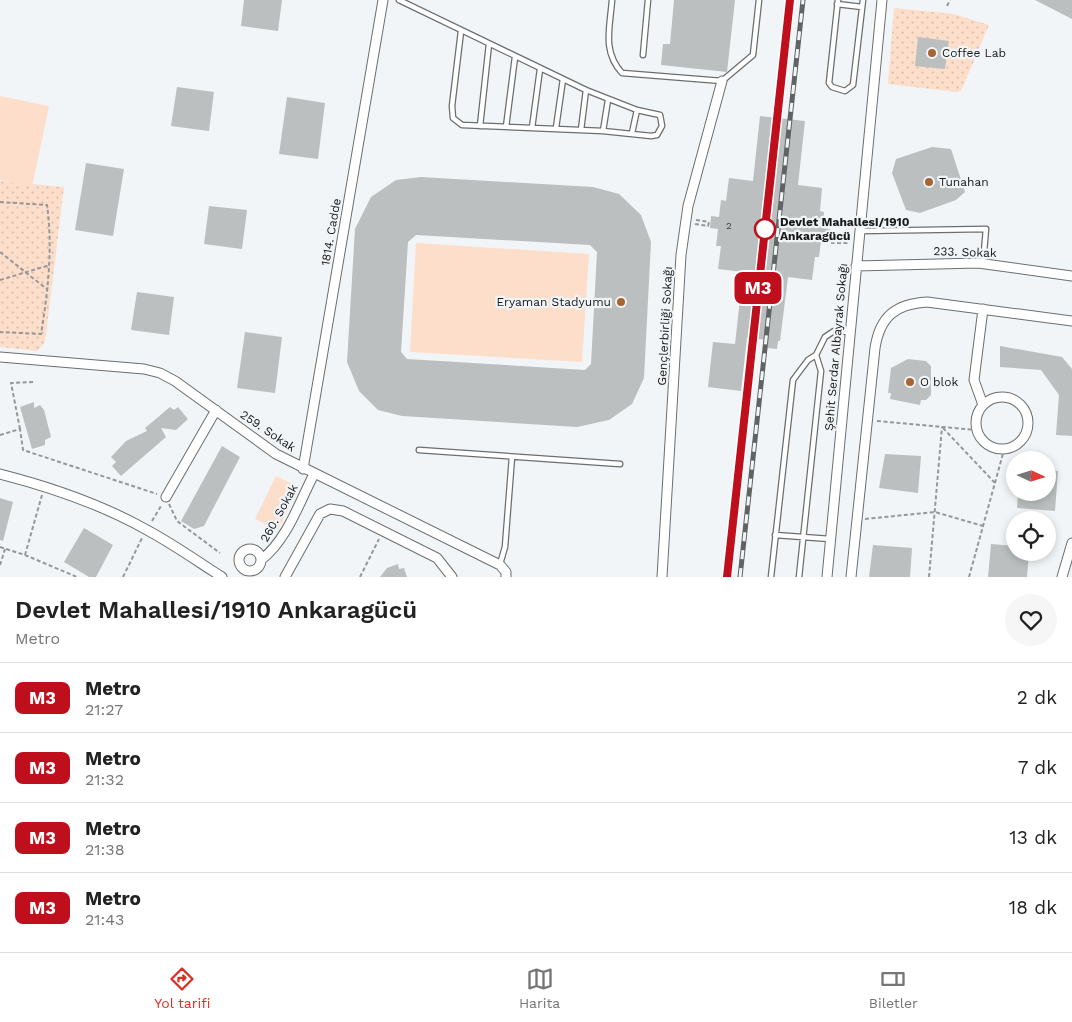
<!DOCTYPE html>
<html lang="tr">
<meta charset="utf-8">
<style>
body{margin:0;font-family:"Work Sans",sans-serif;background:#f6f6f6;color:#222;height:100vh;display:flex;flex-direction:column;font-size:19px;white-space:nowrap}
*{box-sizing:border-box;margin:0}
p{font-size:16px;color:#767676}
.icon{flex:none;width:28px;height:28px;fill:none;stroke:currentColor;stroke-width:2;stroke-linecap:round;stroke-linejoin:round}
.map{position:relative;height:577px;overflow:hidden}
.details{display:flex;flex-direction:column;background:#fff;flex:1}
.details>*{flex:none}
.badge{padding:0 10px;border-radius:8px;font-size:18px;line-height:32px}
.needle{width:32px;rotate:94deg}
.buttons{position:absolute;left:1006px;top:451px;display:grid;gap:10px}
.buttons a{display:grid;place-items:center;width:50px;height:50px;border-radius:50%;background:#fff;box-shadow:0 2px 8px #0003;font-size:25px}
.map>.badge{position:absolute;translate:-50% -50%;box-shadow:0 0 0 2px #fff}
.round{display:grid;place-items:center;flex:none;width:52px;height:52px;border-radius:26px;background:#f6f6f6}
.headline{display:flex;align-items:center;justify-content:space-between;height:85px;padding:0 15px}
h1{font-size:24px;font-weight:600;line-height:38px}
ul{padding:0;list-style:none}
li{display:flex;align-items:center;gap:15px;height:70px;padding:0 15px;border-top:1px solid #e0e0e0}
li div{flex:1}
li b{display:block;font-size:19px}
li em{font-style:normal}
li .badge{min-width:55px;font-weight:700;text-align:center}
.menu{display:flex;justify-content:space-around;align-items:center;height:70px;border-top:1px solid #e0e0e0;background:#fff;font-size:14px;color:#767676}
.menu a{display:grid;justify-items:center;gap:2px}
.menu .current{color:#d93025}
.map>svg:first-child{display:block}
.grass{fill:url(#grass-dots)}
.pitch{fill:#fddeca}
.building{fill:#bbbfc0;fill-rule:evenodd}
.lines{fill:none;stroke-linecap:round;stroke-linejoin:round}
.service-casing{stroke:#6b6e6f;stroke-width:7}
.minor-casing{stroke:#6b6e6f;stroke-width:11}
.path{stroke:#959799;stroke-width:2;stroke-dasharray:4 2.5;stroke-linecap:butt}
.service{stroke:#fff;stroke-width:4.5}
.minor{stroke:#fff;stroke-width:9}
.rail-casing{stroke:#606263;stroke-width:5}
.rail{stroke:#f2f5f7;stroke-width:3;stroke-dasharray:9;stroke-linecap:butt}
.line-casing{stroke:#fff;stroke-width:11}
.line{stroke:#bf0e1c;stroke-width:8}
.poi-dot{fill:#a76433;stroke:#f2f5f7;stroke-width:2}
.stop-dot{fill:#fff;stroke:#bf0e1c;stroke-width:2.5}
.labels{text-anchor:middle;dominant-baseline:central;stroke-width:4.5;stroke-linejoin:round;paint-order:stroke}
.number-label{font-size:10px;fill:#404243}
.poi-label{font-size:12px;fill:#171819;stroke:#f2f5f7;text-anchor:start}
.stop-label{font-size:12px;font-weight:bold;fill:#171819;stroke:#f2f5f7;text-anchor:start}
.street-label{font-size:12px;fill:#171819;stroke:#f2f5f7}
</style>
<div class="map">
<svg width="1072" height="577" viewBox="0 0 1072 577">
<defs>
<pattern id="grass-dots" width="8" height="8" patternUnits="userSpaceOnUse" patternTransform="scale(1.25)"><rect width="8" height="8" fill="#fddeca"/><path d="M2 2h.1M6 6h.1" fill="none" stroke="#d8bead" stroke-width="1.8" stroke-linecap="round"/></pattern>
</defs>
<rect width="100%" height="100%" fill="#f2f5f7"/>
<path class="grass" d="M 894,8 L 954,14 L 989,25 L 961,91 L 956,92 L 888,84 Z
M 0,181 L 64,187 L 45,342 L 37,351 L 0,347 Z"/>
<path class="pitch" d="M 0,96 L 49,106 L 32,187 L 0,180 Z
M 416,243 L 589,254 L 582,362 L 410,352 Z
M 276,476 L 299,487 L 278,530 L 255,519 Z"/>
<path class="building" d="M 244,0 L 282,0 L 278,31 L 241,26 Z
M 674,0 L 735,0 L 727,72 L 661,65 L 663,44 L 670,44 Z
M 1035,0 L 1072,0 L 1072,19 Z
M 918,37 L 949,41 L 945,69 L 915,66 Z
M 177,87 L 214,92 L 209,131 L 171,126 Z
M 287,97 L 325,103 L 318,159 L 279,154 Z
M 760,116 L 805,121 L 798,185 L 822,188 L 820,211 L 824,212 L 823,228 L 830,229 L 829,241 L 821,241 L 819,257 L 815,257 L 812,280 L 788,277 L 780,341 L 778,341 L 777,349 L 767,348 L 768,340 L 747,338 L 741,391 L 708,387 L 713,342 L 735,344 L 743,272 L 718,269 L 721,246 L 716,246 L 718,229 L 710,228 L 711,216 L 719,217 L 721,200 L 726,201 L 729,178 L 753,181 Z
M 932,147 L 951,149 L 965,192 L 956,200 L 920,213 L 906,210 L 892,173 L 896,159 Z
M 86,163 L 124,169 L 113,236 L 75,230 Z
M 421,177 L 593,187 L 619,194 L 641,215 L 651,242 L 644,378 L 632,404 L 609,420 L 577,427 L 402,416 L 378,410 L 359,391 L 347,362 L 355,229 L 371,197 L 396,180 ZM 416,235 L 590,245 L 597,252 L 591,364 L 585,370 L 407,359 L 401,352 L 408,242 Z
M 209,206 L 247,210 L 242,249 L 204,244 Z
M 137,292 L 174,297 L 169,335 L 131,330 Z
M 245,332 L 282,337 L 275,393 L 237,388 Z
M 1000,346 L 1062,357 L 1072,369 L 1072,436 L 1056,435 L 1059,395 L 1041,370 L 1000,367 Z
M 908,359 L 926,361 L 931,366 L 931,395 L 926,400 L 921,400 L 920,405 L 890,399 L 891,393 L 888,393 L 891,368 Z
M 34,402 L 34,408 L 40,405 L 44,410 L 51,437 L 45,440 L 45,445 L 32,449 L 20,407 Z
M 170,407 L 174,410 L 178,407 L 188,419 L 176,430 L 161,428 L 166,437 L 121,476 L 112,466 L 116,462 L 111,457 L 126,441 L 147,431 L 145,428 Z
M 222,446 L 240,457 L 204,526 L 194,529 L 181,521 Z
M 885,454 L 921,456 L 918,493 L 879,488 Z
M 1048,470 L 1058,471 L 1055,511 L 1017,508 L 1018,492 L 1048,492 Z
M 0,498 L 13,502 L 3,541 L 0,540 Z
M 84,528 L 113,545 L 96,577 L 89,577 L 64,562 Z
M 991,544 L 1015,546 L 1015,552 L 1029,552 L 1027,577 L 988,577 Z
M 873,545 L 912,548 L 910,577 L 869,577 Z
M 398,564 L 399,569 L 404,568 L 407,577 L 380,577 L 387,568 Z"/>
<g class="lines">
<defs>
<path id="service" d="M 399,0 L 586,90 L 637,110 L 660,115 L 662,126 L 657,135 L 651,136 L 603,131 L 462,125 L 453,118 L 452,106 L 461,31
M 612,0 C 610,28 602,51 622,73 L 722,81 L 753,55 L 759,0
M 838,0 L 829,83 L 832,87 L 845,91 L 853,85 L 863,0
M 837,4 L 862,7
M 643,55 L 648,0
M 480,126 L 489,44
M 506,127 L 515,57
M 532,128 L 540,69
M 556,128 L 563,79
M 581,130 L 586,90
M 603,131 L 608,100
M 632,133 L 637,110
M 860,231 L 986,229 L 983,263
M 419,450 L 620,464
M 775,535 L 830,539
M 500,564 L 505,547 L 512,457
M 771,577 L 793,380 L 808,360 L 816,355 L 825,337 L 834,331 L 850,332
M 799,577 L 821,371 L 816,355"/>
<path id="minor" d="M 856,266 L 978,263 L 1072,276
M 0,357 L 144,369 L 160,373 L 175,381 L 276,454 L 500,565 L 506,572 L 506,577
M976 423a26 26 0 1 1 52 0a26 26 0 1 1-52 0Z
M 983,405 L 974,380 L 983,309
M 303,469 L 383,0
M 0,474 C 51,487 101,504 147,530 C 173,544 197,561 222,577
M 166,497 L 216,410
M239 560a11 11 0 1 1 22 0a11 11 0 1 1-22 0Z
M 261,560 C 287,540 299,503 314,474
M 285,577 L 320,514 L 330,509 L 343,511 L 437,558 L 452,577
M 662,577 L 681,255 L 688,206 L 722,81
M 827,577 L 882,0
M 851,577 L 875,348 C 880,316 896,304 927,302 L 1072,321
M 1062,577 L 1072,543"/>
</defs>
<use href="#service" class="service-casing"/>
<use href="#minor" class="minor-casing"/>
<path class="path" d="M 947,6 L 950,0
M 0,202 L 47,205 C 53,248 48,291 41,334 L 0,332
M 696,220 L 709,222
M 695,224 L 708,226 L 709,222 L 711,222
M 830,235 L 849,236
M 832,235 L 832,243 L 849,243
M 0,252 L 48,290
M 0,280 L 50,265
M 877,421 L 976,430
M 943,428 L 995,483
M 20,429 L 11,383 L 35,382
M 0,435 L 20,429 L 23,450 L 157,494
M 169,504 L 177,521 L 220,553
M 865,519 L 935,512 L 983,526
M 152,521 L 161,506
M 0,547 L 25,555 L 77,577
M 25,555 L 42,495
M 0,565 L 5,549
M 123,577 L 142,538
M 360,577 L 379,539
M 929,577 L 942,427
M 969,577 L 1004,450"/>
<use href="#service" class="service"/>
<use href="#minor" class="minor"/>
<defs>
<path id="rail" d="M 727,577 L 790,0
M 740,577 L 803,0"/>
</defs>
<use href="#rail" class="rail-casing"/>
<use href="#rail" class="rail"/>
</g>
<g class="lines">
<defs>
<path id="line" d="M 727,577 L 790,0"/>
</defs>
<use href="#line" class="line-casing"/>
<use href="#line" class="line"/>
</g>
<g class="poi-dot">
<circle cx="932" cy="53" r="5"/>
<circle cx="929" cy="182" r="5"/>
<circle cx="621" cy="302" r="5"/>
<circle cx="910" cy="382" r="5"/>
</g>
<circle class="stop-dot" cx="765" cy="229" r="10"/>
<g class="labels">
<g class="number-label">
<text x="729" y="225">2</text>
</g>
<g class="poi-label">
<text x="942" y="53">Coffee Lab</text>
<text x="939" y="182">Tunahan</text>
<text x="611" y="302" text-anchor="end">Eryaman Stadyumu</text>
<text x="920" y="382">O blok</text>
</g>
<g class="stop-label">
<text x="780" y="222">Devlet Mahallesi/1910<tspan x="780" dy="14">Ankaragücü</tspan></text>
</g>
<g class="street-label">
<text transform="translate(331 232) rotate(-80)">1814. Cadde</text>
<text transform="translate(965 252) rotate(2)">233. Sokak</text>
<text transform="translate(665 326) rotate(-87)">Gençlerbirliği Sokağı</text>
<text transform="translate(836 347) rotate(-85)">Şehit Serdar Albayrak Sokağı</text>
<text transform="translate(268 431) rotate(34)">259. Sokak</text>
<text transform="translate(279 513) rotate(-61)">260. Sokak</text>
</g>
</g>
</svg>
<div class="buttons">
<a><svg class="needle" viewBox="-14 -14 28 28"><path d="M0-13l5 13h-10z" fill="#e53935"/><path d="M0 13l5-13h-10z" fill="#767676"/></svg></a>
<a><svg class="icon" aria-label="locate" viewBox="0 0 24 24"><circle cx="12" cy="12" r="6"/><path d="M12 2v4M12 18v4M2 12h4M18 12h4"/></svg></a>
</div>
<b class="badge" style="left:758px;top:288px;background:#bf0e1c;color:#fff">M3</b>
</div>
<section class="details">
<div class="headline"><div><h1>Devlet Mahallesi/1910 Ankaragücü</h1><p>Metro</p></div><a class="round"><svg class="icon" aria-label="heart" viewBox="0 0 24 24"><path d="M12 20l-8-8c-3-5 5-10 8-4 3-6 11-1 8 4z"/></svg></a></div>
<ul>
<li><span class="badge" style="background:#bf0e1c;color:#fff">M3</span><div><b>Metro</b><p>21:27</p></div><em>2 dk</em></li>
<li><span class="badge" style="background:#bf0e1c;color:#fff">M3</span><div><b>Metro</b><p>21:32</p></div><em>7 dk</em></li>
<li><span class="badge" style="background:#bf0e1c;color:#fff">M3</span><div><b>Metro</b><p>21:38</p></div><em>13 dk</em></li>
<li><span class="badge" style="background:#bf0e1c;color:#fff">M3</span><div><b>Metro</b><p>21:43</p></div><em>18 dk</em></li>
</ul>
</section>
<nav class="menu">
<a class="current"><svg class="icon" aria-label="directions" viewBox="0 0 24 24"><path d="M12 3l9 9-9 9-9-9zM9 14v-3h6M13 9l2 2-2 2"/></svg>Yol tarifi</a>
<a><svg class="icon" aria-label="map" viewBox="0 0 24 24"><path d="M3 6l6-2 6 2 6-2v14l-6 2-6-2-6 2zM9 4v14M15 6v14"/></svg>Harita</a>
<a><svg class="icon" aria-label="tickets" viewBox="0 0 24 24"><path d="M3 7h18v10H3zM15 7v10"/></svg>Biletler</a>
</nav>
